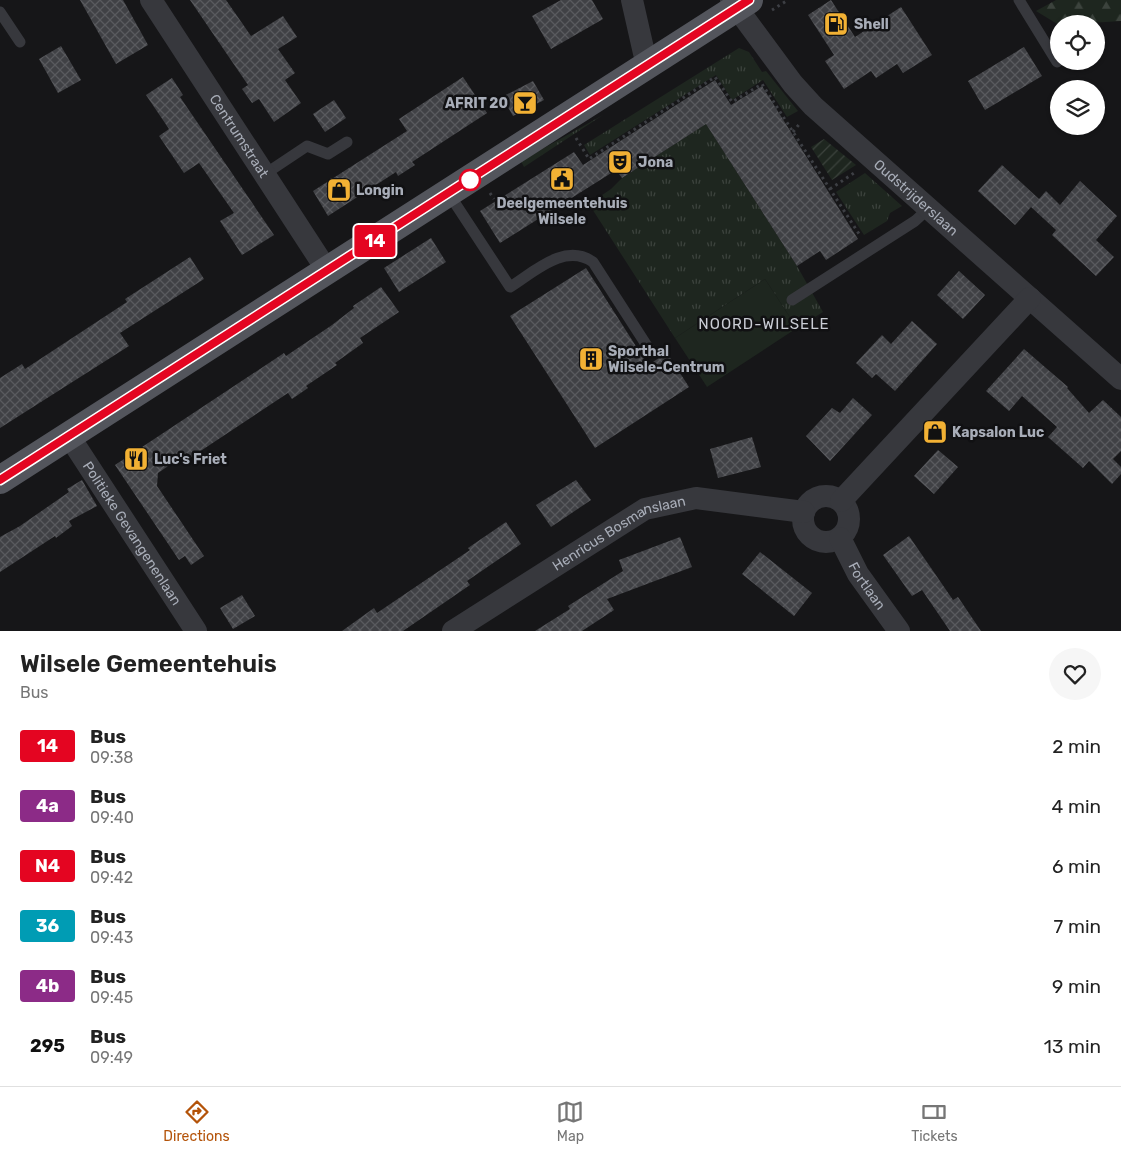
<!DOCTYPE html>
<style>
body{margin:0;font-family:Rubik,sans-serif;background:#f6f6f6;color:#222;height:100vh;display:flex;flex-direction:column;font-size:19px;white-space:nowrap}
*{box-sizing:border-box;margin:0}
p{font-size:16px;color:#767676}
.icon{flex:none;width:28px;height:28px;fill:none;stroke:currentColor;stroke-width:2;stroke-linecap:round;stroke-linejoin:round}
.map{position:relative;height:631px;overflow:hidden}
.details{display:flex;flex-direction:column;background:#fff;flex:1}
.details>*{flex:none}
.badge{padding:0 10px;border-radius:4px;font-size:18px;line-height:32px}
.fabs{position:absolute;left:1050px;top:15px;display:grid;gap:10px}
.fabs a{display:grid;place-items:center;width:55px;height:55px;border-radius:50%;background:#fff;box-shadow:0 1px 4px #0004;font-size:25px}
.map>.badge{position:absolute;translate:-50% -50%;box-shadow:0 0 0 2px #fff}
.round{display:grid;place-items:center;flex:none;width:52px;height:52px;border-radius:26px;background:#f6f6f6}
.head{display:flex;align-items:center;justify-content:space-between;height:85px;padding:0 20px}
h1{font-size:24px;font-weight:600;line-height:38px}
ul{padding:0;list-style:none}
li{display:flex;align-items:center;gap:15px;height:60px;padding:0 20px}
li div{flex:1}
li b{display:block;font-size:19px}
li em{font-style:normal}
li .badge{min-width:55px;font-weight:700;text-align:center}
.dock{display:flex;justify-content:space-around;align-items:center;height:70px;border-top:1px solid #e0e0e0;background:#fff;font-size:14px;color:#767676}
.dock a{display:grid;justify-items:center;gap:2px}
.dock .current{color:#b45309}
.map>svg:first-child{display:block}
.grass{fill:url(#grass-tufts)}
.forest{fill:url(#forest-firs)}
.garden{fill:url(#garden-furrows)}
.pitch{fill:#1e261f}
.building{fill:url(#building-cross-hatch)}
.lines{fill:none;stroke-linecap:round;stroke-linejoin:round}
.path{stroke:#3d3f44;stroke-width:3;stroke-dasharray:2.5 4;stroke-linecap:butt}
.lane{stroke:#37383d;stroke-width:11}
.street{stroke:#37383d;stroke-width:22}
.primary{stroke:#53555c;stroke-width:28}
.line-casing{stroke:#fff;stroke-width:11}
.line{stroke:#e40521;stroke-width:8}
.stop-dot{fill:#fff;stroke:#e40521;stroke-width:2.5}
.labels{text-anchor:middle;dominant-baseline:central;stroke-width:5;stroke-linejoin:round;paint-order:stroke}
.poi-label{font-size:14px;font-weight:bold;fill:#a8adb8;stroke:#111113;text-anchor:start}
.street-label{font-size:14px;fill:#a8adb8;stroke:#111113}
.neighbourhood-label{font-size:15px;letter-spacing:1px;fill:#c9ccd4;stroke:#111113}
</style>
<div class="map">
<svg width="1121" height="631" viewBox="0 0 1121 631">
<defs>
<pattern id="grass-tufts" width="24" height="20" patternUnits="userSpaceOnUse" patternTransform="scale(1.25)"><rect width="24" height="20" fill="#1e261f"/><path d="M3 7l-1-3M5 7V3M7 7l1-3M15 17l-1-3M17 17v-4M19 17l1-3" fill="none" stroke="#3c433d"/></pattern>
<pattern id="forest-firs" width="22" height="20" patternUnits="userSpaceOnUse" patternTransform="scale(1.25)"><rect width="22" height="20" fill="#1e261f"/><path d="M5 1l3.5 6h-7zM16 11l3.5 6h-7z" fill="#3c433d"/></pattern>
<pattern id="garden-furrows" width="10" height="10" patternUnits="userSpaceOnUse" patternTransform="scale(1.25)"><rect width="10" height="10" fill="#1e261f"/><path d="M-1 1l2-2M0 10L10 0M9 11l2-2" fill="none" stroke="#3c433d"/></pattern>
<pattern id="building-cross-hatch" width="8" height="8" patternUnits="userSpaceOnUse" patternTransform="scale(1.25)"><rect width="8" height="8" fill="#404145"/><path d="M0 0l8 8M0 8l8-8" fill="none" stroke="#595a5e"/></pattern>
</defs>
<rect width="100%" height="100%" fill="#161618"/>
<path class="grass" d="M 739,48 L 749,52 L 762,72 L 766,71 L 798,111 L 787,117 L 763,80 L 732,100 L 716,75 L 590,155 L 584,145 Z
M 603,115 L 524,167 L 521,161 Z
M 706,124 L 797,266 L 823,312 L 797,328 L 765,279 L 675,338 L 589,204 L 611,189 L 622,178 Z
M 865,173 L 902,206 L 890,213 L 887,221 L 864,235 L 836,192 Z"/>
<path class="forest" d="M 1056,0 L 1121,0 L 1121,21 L 1059,25 L 1036,11 Z"/>
<path class="garden" d="M 824,139 L 856,165 L 832,180 L 811,147 Z"/>
<path class="pitch" d="M 765,279 L 797,328 L 707,387 L 675,338 Z"/>
<path class="building" d="M 80,0 L 123,0 L 148,45 L 116,64 Z
M 190,0 L 226,0 L 251,36 L 283,16 L 297,37 L 278,49 L 295,73 L 285,80 L 301,103 L 274,122 L 259,99 L 252,103 L 242,89 L 248,85 Z
M 561,0 L 592,0 L 603,19 L 551,49 L 532,16 Z
M 831,0 L 855,37 L 901,7 L 932,55 L 903,73 L 897,64 L 876,78 L 871,71 L 844,89 L 825,61 L 834,55 L 808,15 Z
M 61,46 L 81,80 L 58,93 L 39,59 Z
M 1024,47 L 1042,76 L 985,110 L 968,81 Z
M 463,77 L 487,113 L 412,162 L 415,165 L 398,176 L 396,172 L 328,216 L 313,191 L 407,131 L 399,119 Z
M 172,78 L 183,95 L 180,97 L 274,235 L 242,255 L 220,221 L 234,213 L 199,163 L 184,173 L 159,136 L 169,129 L 146,95 Z
M 715,80 L 731,105 L 762,86 L 858,239 L 826,260 L 820,251 L 797,266 L 706,124 L 622,178 L 616,170 L 500,243 L 480,211 L 574,152 L 583,165 Z
M 533,81 L 544,100 L 513,116 L 502,97 Z
M 334,100 L 346,118 L 325,132 L 313,114 Z
M 1002,165 L 1039,199 L 1046,191 L 1060,205 L 1080,181 L 1117,216 L 1096,240 L 1114,257 L 1096,276 L 1052,235 L 1056,230 L 1031,207 L 1015,225 L 978,191 Z
M 431,238 L 446,262 L 399,292 L 384,268 Z
M 190,257 L 204,279 L 120,333 L 129,346 L 0,428 L 0,378 L 22,364 L 25,369 L 127,302 L 125,299 Z
M 586,268 L 648,365 L 667,353 L 689,387 L 595,448 L 510,316 Z
M 959,271 L 985,295 L 963,319 L 937,295 Z
M 381,287 L 399,312 L 360,338 L 363,343 L 335,363 L 337,365 L 306,386 L 308,388 L 292,399 L 288,393 L 190,458 L 187,453 L 158,473 L 157,486 L 204,556 L 191,565 L 185,556 L 179,560 L 115,465 L 284,353 L 286,356 L 332,325 L 354,308 L 353,306 Z
M 912,321 L 937,344 L 895,391 L 876,374 L 872,378 L 856,363 L 882,335 L 891,344 Z
M 1024,349 L 1068,387 L 1067,388 L 1089,413 L 1103,400 L 1121,417 L 1121,451 L 1113,459 L 1121,467 L 1121,474 L 1112,484 L 1089,461 L 1083,468 L 1048,437 L 1057,427 L 1022,396 L 1009,411 L 986,391 Z
M 853,398 L 872,415 L 830,461 L 806,436 L 832,408 L 840,413 Z
M 752,437 L 761,467 L 718,478 L 710,449 Z
M 938,450 L 958,467 L 934,494 L 914,476 Z
M 82,480 L 97,506 L 69,521 L 72,526 L 56,538 L 55,536 L 0,572 L 0,537 L 20,526 L 69,492 L 67,489 Z
M 576,480 L 591,500 L 551,527 L 536,505 Z
M 506,522 L 521,544 L 467,581 L 470,585 L 403,631 L 342,631 L 374,608 L 377,613 L 470,550 L 468,548 Z
M 909,536 L 953,600 L 958,597 L 981,631 L 950,631 L 922,590 L 912,596 L 883,555 Z
M 680,537 L 692,567 L 607,599 L 614,610 L 582,631 L 535,631 L 570,609 L 568,606 L 623,571 L 619,560 Z
M 760,552 L 812,593 L 794,616 L 742,574 Z
M 242,595 L 255,616 L 233,629 L 220,608 Z"/>
<g class="lines">
<path class="path" d="M 772,10 L 788,0
M 793,132 L 801,122
M 576,138 L 589,159 L 715,77 L 732,102 L 762,84 L 861,237
M 830,189 L 857,171
M 490,193 L 494,199"/>
<path class="lane" d="M 1019,0 L 1057,62
M 0,12 L 20,42
M 265,174 L 307,146 L 328,154 L 347,142
M 449,194 L 510,287 C 534,272 565,242 593,262 L 649,349
M 792,300 L 915,221 L 928,209"/>
<g class="street">
<path id="s1" d="M 151,0 L 328,272"/>
<path d="M 632,0 L 644,53 L 652,64"/>
<path id="s2" d="M 731,0 L 793,84 L 813,106 L 1121,379"/>
<path id="s3" d="M 69,436 L 196,631"/>
<circle cx="826" cy="519" r="23"/>
<path d="M 841,501 L 1030,298"/>
<path id="s4" d="M 840,538 L 858,574 L 899,631"/>
<path id="s5" d="M 453,631 L 645,509 L 696,498 L 804,512"/>
</g>
<path class="primary" d="M 0,480 L 749,0"/>
</g>
<g class="lines">
<defs>
<path id="line" d="M 0,480 L 749,0"/>
</defs>
<use href="#line" class="line-casing"/>
<use href="#line" class="line"/>
</g>
<defs>
<symbol id="fuel-square" viewBox="-11 -11 22 22"><rect x="-9" y="-9" width="18" height="18" rx="4" fill="#f2b134" stroke="#111113"/><path d="M-5.5-6h7V0h2V4h1.3V-2.5L3-4.5l.8-.8L6-3V5H2.5V1h-1V6h-7ZM-4.2-4.7v3.2H.2V-4.7Z" fill="#111"/></symbol>
<symbol id="bar-square" viewBox="-11 -11 22 22"><rect x="-9" y="-9" width="18" height="18" rx="4" fill="#f2b134" stroke="#111113"/><path d="M-6-5H6L.8 .8V4.5H3.5V6h-7V4.5H-.8V.8Z" fill="#111"/></symbol>
<symbol id="theatre-square" viewBox="-11 -11 22 22"><rect x="-9" y="-9" width="18" height="18" rx="4" fill="#f2b134" stroke="#111113"/><path d="M-5-5.5Q0-4 5-5.5V0Q5 5 0 6Q-5 5-5 0ZM-3.3-2.5H-1v1.5H-3.3ZM1-2.5H3.3v1.5H1ZM-2.8 1Q0 5.5 2.8 1Z" fill="#111"/></symbol>
<symbol id="civic-square" viewBox="-11 -11 22 22"><rect x="-9" y="-9" width="18" height="18" rx="4" fill="#f2b134" stroke="#111113"/><path d="M-.6-6.5H3V-4.5H.6V-3L4-1V1h2V6H-6V1h2V-1L-.6-3ZM-1.2 2.5V6h2.4V2.5Z" fill="#111"/></symbol>
<symbol id="shop-square" viewBox="-11 -11 22 22"><rect x="-9" y="-9" width="18" height="18" rx="4" fill="#f2b134" stroke="#111113"/><path d="M-5-2.5h2.3a2.7 3.5 0 0 1 5.4 0H5L5.5 6h-11ZM-1.5-2.5h3a1.5 2.3 0 0 0-3 0Z" fill="#111"/></symbol>
<symbol id="building-square" viewBox="-11 -11 22 22"><rect x="-9" y="-9" width="18" height="18" rx="4" fill="#f2b134" stroke="#111113"/><path d="M-4-6H4V6H1V3H-1V6H-4ZM-2.5-4.3h1.7v1.8h-1.7ZM.8-4.3h1.7v1.8H.8ZM-2.5-1h1.7V.8h-1.7ZM.8-1h1.7V.8H.8Z" fill="#111"/></symbol>
<symbol id="restaurant-square" viewBox="-11 -11 22 22"><rect x="-9" y="-9" width="18" height="18" rx="4" fill="#f2b134" stroke="#111113"/><path d="M-5-6h1v4h1v-4h1v4h1v-4h1v5L-1.5 .5V6h-2V.5L-5-1ZM5-6V6H3V1.5H1.5Q1.5-4 5-6Z" fill="#111"/></symbol>
</defs>
<g fill-rule="evenodd">
<use href="#fuel-square" x="822" y="10" width="28" height="28"/>
<use href="#bar-square" x="511" y="89" width="28" height="28"/>
<use href="#theatre-square" x="606" y="148" width="28" height="28"/>
<use href="#civic-square" x="548" y="165" width="28" height="28"/>
<use href="#shop-square" x="325" y="176" width="28" height="28"/>
<use href="#building-square" x="577" y="345" width="28" height="28"/>
<use href="#shop-square" x="921" y="418" width="28" height="28"/>
<use href="#restaurant-square" x="122" y="445" width="28" height="28"/>
</g>
<circle class="stop-dot" cx="470" cy="180" r="10"/>
<g class="labels">
<g class="poi-label">
<text x="854" y="24">Shell</text>
<text x="508" y="103" text-anchor="end">AFRIT 20</text>
<text x="638" y="162">Jona</text>
<text x="356" y="190">Longin</text>
<text x="562" y="203" text-anchor="middle">Deelgemeentehuis<tspan x="562" dy="16">Wilsele</tspan></text>
<text x="608" y="351">Sporthal<tspan x="608" dy="16">Wilsele-Centrum</tspan></text>
<text x="952" y="432">Kapsalon Luc</text>
<text x="154" y="459">Luc's Friet</text>
</g>
<g class="street-label">
<text stroke="none"><textPath href="#s1" startOffset="162">Centrumstraat</textPath></text>
<text stroke="none"><textPath href="#s2" startOffset="272">Oudstrijderslaan</textPath></text>
<text stroke="none"><textPath href="#s3" startOffset="116">Politieke Gevangenenlaan</textPath></text>
<text stroke="none"><textPath href="#s5" startOffset="194">Henricus Bosmanslaan</textPath></text>
<text stroke="none"><textPath href="#s4" startOffset="55">Fortlaan</textPath></text>
</g>
<g class="neighbourhood-label">
<text x="764" y="324">NOORD-WILSELE</text>
</g>
</g>
</svg>
<div class="fabs">
<a><svg class="icon" aria-label="locate" viewBox="0 0 24 24"><circle cx="12" cy="12" r="6"/><path d="M12 2v4M12 18v4M2 12h4M18 12h4"/></svg></a>
<a><svg class="icon" aria-label="layers" viewBox="0 0 24 24"><path d="M12 4l9 5-9 5-9-5zM3 14l9 5 9-5"/></svg></a>
</div>
<b class="badge" style="left:375px;top:241px;background:#e40521;color:#fff">14</b>
</div>
<section class="details">
<div class="head"><div><h1>Wilsele Gemeentehuis</h1><p>Bus</p></div><a class="round"><svg class="icon" aria-label="heart" viewBox="0 0 24 24"><path d="M12 20l-8-8c-3-5 5-10 8-4 3-6 11-1 8 4z"/></svg></a></div>
<ul>
<li><span class="badge" style="background:#e40521;color:#fff">14</span><div><b>Bus</b><p>09:38</p></div><em>2 min</em></li>
<li><span class="badge" style="background:#8c2b87;color:#fff">4a</span><div><b>Bus</b><p>09:40</p></div><em>4 min</em></li>
<li><span class="badge" style="background:#e40521;color:#fff">N4</span><div><b>Bus</b><p>09:42</p></div><em>6 min</em></li>
<li><span class="badge" style="background:#009cb4;color:#fff">36</span><div><b>Bus</b><p>09:43</p></div><em>7 min</em></li>
<li><span class="badge" style="background:#8c2b87;color:#fff">4b</span><div><b>Bus</b><p>09:45</p></div><em>9 min</em></li>
<li><span class="badge" style="background:#fff;color:#111">295</span><div><b>Bus</b><p>09:49</p></div><em>13 min</em></li>
</ul>
</section>
<nav class="dock">
<a class="current"><svg class="icon" aria-label="directions" viewBox="0 0 24 24"><path d="M12 3l9 9-9 9-9-9zM9 14v-3h6M13 9l2 2-2 2"/></svg>Directions</a>
<a><svg class="icon" aria-label="map" viewBox="0 0 24 24"><path d="M3 6l6-2 6 2 6-2v14l-6 2-6-2-6 2zM9 4v14M15 6v14"/></svg>Map</a>
<a><svg class="icon" aria-label="tickets" viewBox="0 0 24 24"><path d="M3 7h18v10H3zM15 7v10"/></svg>Tickets</a>
</nav>
